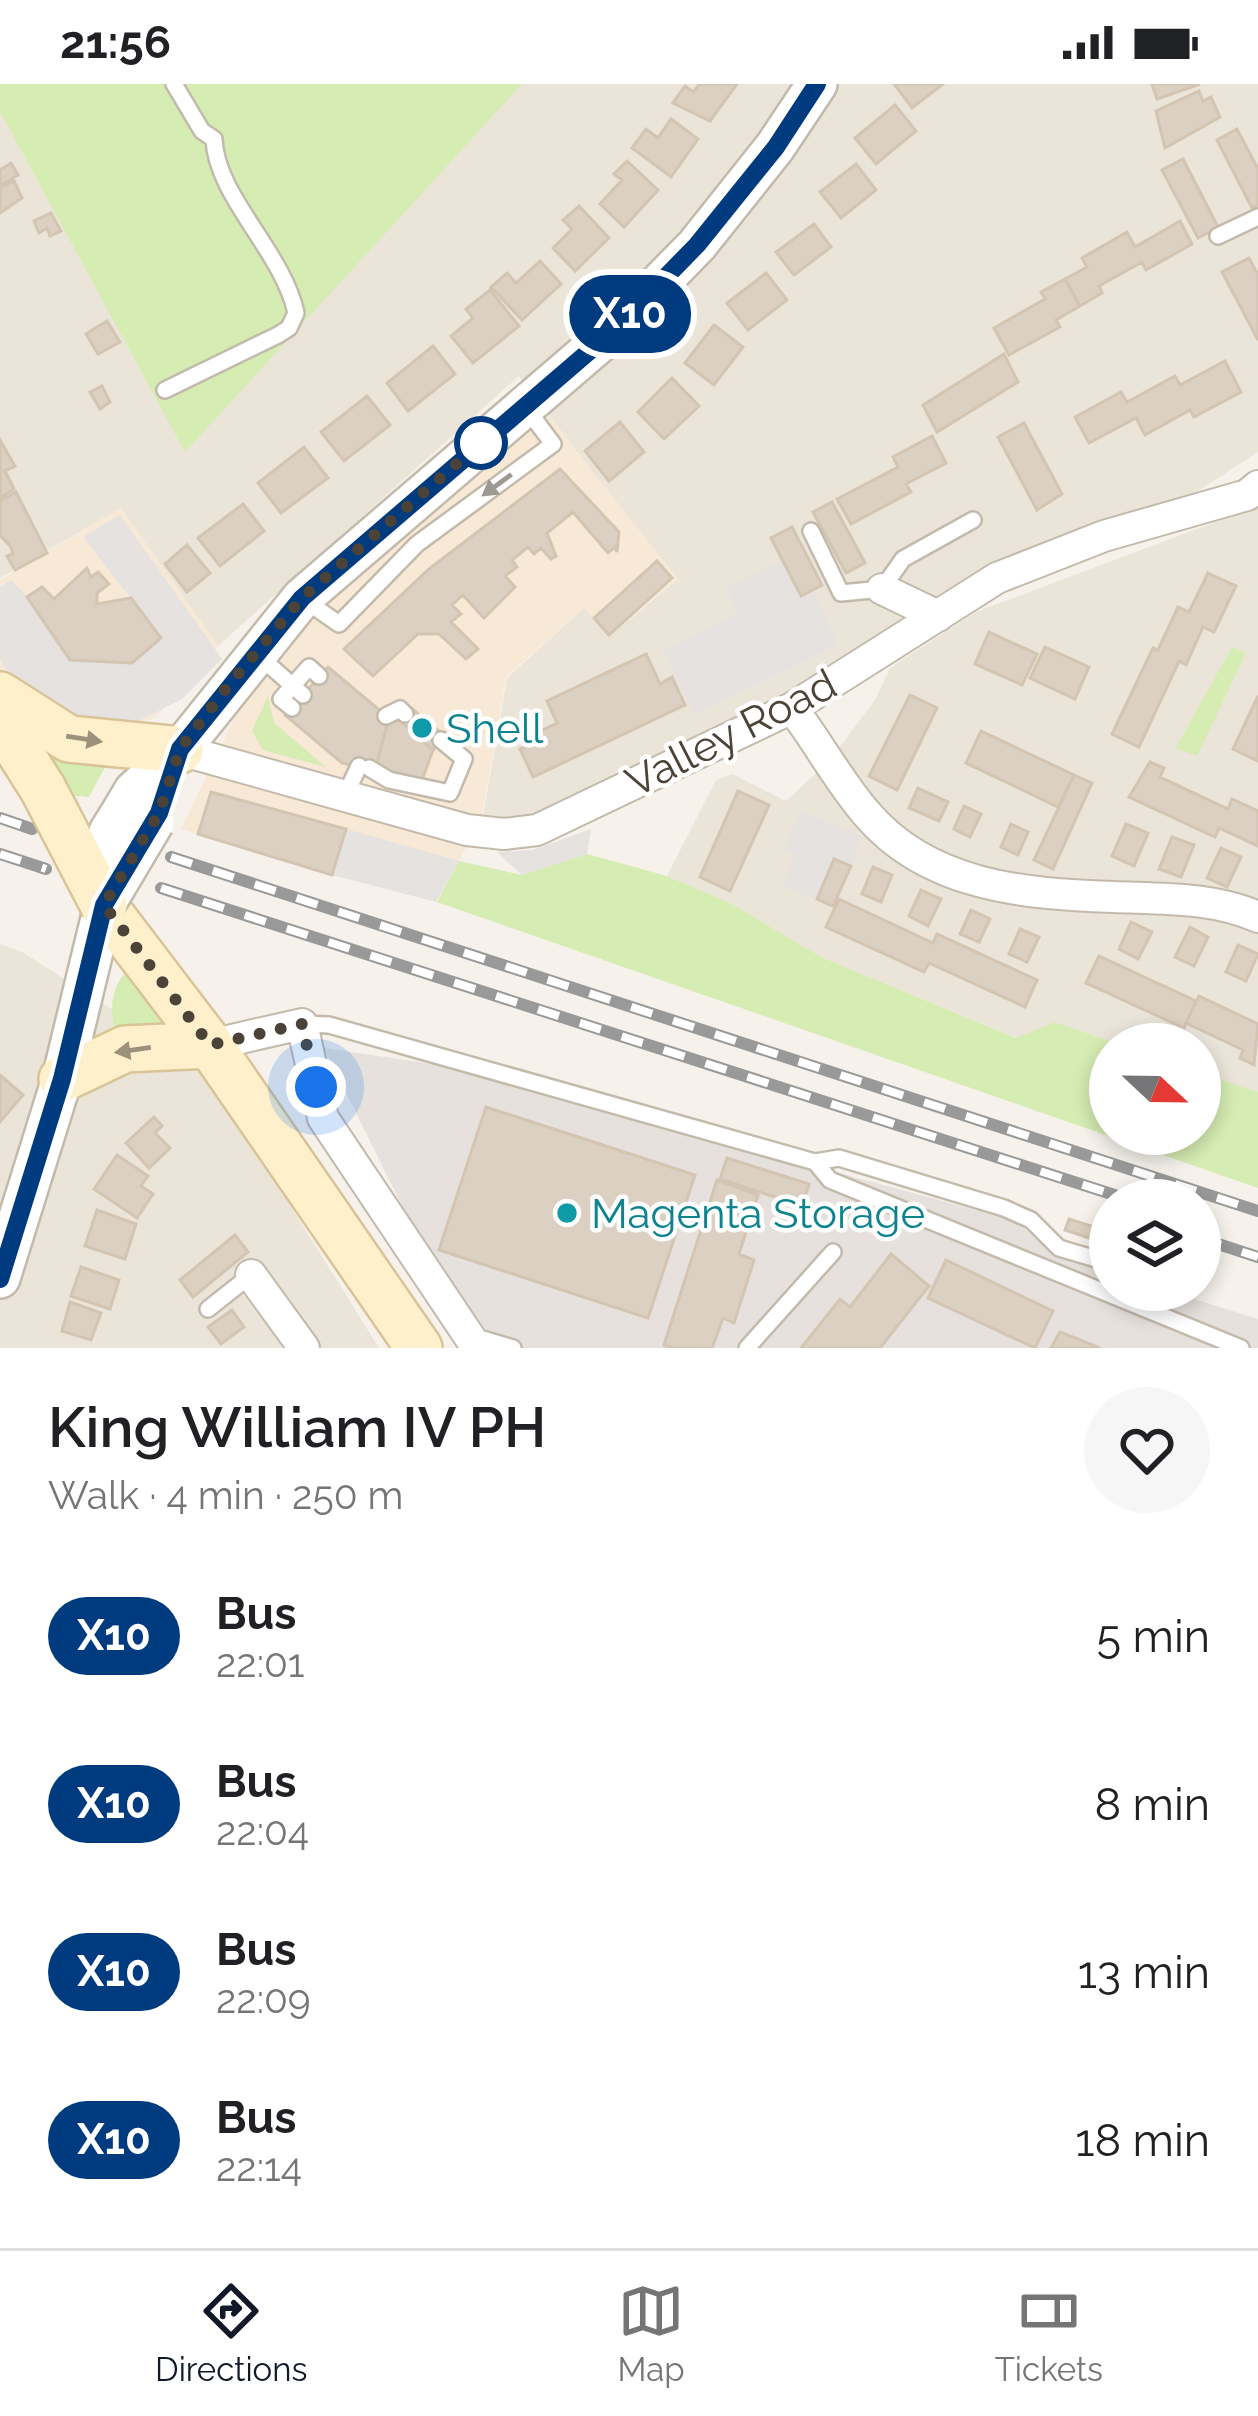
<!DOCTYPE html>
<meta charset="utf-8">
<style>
body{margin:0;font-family:Raleway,sans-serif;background:#f6f6f6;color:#202124;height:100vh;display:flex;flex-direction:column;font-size:45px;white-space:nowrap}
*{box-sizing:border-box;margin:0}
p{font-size:39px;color:#757577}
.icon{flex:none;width:66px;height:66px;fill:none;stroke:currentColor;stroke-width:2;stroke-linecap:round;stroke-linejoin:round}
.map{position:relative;height:1264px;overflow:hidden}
.drawer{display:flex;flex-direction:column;background:#fff;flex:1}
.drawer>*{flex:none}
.badge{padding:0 24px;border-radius:39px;font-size:42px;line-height:78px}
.needle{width:78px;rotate:112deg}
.fabs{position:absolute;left:1089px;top:939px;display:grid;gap:24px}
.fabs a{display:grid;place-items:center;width:132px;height:132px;border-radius:50%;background:#fff;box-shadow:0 6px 18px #0003;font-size:60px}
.you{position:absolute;width:60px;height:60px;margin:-30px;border:9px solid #fff;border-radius:50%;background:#1a73e8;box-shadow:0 0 0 18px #1a73e833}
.map>.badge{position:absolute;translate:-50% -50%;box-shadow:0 0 0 6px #fff}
.round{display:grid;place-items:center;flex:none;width:126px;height:126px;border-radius:63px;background:#f6f6f6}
.summary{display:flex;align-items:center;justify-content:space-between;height:204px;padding:0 48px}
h1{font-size:57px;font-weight:600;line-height:90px}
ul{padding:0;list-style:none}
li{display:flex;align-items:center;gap:36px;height:168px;padding:0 48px}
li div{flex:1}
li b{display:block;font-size:45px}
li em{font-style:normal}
li .badge{min-width:132px;font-weight:700;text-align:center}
.status{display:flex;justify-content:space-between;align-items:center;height:84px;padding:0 60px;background:#fff;direction:ltr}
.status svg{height:33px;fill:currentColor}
.menu{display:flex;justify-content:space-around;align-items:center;height:168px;border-top:3px solid #e0e0e0;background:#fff;font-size:33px;color:#757577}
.menu a{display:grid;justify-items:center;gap:6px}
.menu .on{color:#111827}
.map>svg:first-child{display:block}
.residential{fill:#eae4d9}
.commercial{fill:#f8e8d6}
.industrial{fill:#e6e1dc}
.green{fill:#d5ecb2}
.parking{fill:#e5e2df}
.building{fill:#dcd0c2;stroke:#d4c5b2;stroke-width:3}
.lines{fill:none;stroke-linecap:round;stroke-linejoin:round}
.service-casing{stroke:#c3baac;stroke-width:20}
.minor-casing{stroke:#c3baac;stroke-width:34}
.tertiary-casing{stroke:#c3baac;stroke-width:44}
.secondary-casing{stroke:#d9c498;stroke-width:50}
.service{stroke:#fff;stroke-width:15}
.minor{stroke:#fff;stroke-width:30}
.tertiary{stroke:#fff;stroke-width:39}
.secondary{stroke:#fff0cc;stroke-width:45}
.rail-casing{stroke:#999;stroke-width:12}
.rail{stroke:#fff;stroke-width:8;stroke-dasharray:22;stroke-linecap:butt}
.tertiary-bridge-casing{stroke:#c3baac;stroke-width:44;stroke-linecap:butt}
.secondary-bridge-casing{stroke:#d9c498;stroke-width:50;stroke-linecap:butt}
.tertiary-bridge{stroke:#fff;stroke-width:39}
.secondary-bridge{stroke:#fff0cc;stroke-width:45}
.oneway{fill:#9c9892}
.oneway2{fill:#9c917b}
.line-casing{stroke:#fff;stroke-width:27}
.line{stroke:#003b80;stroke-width:18}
.walk{stroke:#4b4338;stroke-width:12;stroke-dasharray:0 21.6}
.stop-dot{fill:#fff;stroke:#003b80;stroke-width:6}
.culture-dot{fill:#0f9aa8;stroke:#fff;stroke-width:4.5}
.labels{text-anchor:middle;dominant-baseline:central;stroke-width:9;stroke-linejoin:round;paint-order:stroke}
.culture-label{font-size:42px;fill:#0d838f;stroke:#fff;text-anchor:start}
.street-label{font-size:42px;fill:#4b4338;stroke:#fff}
</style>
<div class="status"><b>21:56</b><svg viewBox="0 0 49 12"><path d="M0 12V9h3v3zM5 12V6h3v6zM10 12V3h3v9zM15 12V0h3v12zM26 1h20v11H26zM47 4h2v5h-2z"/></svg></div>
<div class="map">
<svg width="1258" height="1264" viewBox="0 0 1258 1264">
<rect width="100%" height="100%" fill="#f6f2eb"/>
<path class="residential" d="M 0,0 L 1258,0 L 1258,368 L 1198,407 L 970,494 L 793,608 L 532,738 L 482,738 L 507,594 L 584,524 L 610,552 L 676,497 L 519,292 L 218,562 L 121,424 L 0,494 Z
M 1258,422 L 1258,1008 L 1200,988 L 1200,960 L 1118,960 L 1055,938 L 1017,954 L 821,873 L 732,820 L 667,792 L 716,696 L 732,690 L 786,717 L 829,677 L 875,616 L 890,584 L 976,528 Z
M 0,860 L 24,869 L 205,985 L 379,1264 L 0,1264 Z"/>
<path class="commercial" d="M 549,332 L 678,495 L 608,552 L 584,524 L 506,593 L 481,737 L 436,818 L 181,745 L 238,627 L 343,498 Z
M 121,424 L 218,562 L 155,634 L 100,649 L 25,612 L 0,588 L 0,496 Z"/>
<path class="industrial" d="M 324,964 L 446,982 L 1016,1137 L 1054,1171 L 1110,1189 L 1110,1206 L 1166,1206 L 1258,1235 L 1258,1264 L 499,1264 L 414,1146 Z"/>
<path class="green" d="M 0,0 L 522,0 L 185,368 L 0,27 Z
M 1232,563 L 1246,569 L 1197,672 L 1176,664 Z
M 268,612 L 274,639 L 326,683 L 263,666 L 252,647 Z
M 35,664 L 113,668 L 89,713 L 67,711 Z
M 587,770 L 667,792 L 732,820 L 821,873 L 1016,954 L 1055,938 L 1118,960 L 1110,960 L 1110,1050 L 1200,1050 L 1200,988 L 1258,1008 L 1258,1104 L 437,818 L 459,777 L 522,791 Z
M 132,882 L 171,948 L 117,953 C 109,926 109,902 132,882 Z"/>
<path class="parking" d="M 120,431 L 222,575 L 182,615 L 134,639 L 111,641 L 71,633 L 26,607 L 9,588 L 0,575 L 0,503 L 11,496 L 27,513 L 70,576 L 132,579 L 161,553 L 83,453 Z
M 782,477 L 800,512 L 812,507 L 838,560 L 694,630 L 663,566 L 738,530 L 727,504 Z
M 800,727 L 863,753 L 851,782 L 834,776 L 817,815 L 783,802 L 796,771 L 784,766 Z
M 346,745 L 459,777 L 436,818 L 332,791 Z
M 591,745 L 587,770 L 522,791 L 497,768 L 533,766 Z"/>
<path class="building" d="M 700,0 L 737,0 L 710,37 L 673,19 L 685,2 L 693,8 Z
M 894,0 L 943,0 L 912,24 Z
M 1152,0 L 1200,0 L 1157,15 Z
M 1199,7 L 1203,17 L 1211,13 L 1220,33 L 1165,64 L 1156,27 Z
M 895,21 L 916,47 L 876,80 L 855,54 Z
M 671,35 L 698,55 L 671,93 L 632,64 L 646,45 L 658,54 Z
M 1237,45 L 1258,85 L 1258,121 L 1252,124 L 1217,56 Z
M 1183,75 L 1218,143 L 1198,154 L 1162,86 Z
M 627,77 L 658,106 L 624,143 L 600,120 L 622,96 L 614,90 Z
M 11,79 L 18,91 L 0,102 L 0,86 Z
M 856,80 L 876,106 L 841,134 L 820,108 Z
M 14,97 L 22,114 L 0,129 L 0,104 Z
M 579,122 L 609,154 L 575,187 L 553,164 L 572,145 L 563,136 Z
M 51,129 L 61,147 L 50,152 L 47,144 L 39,149 L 34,137 Z
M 1180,137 L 1192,160 L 1146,186 L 1142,178 L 1099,202 L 1102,209 L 1080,222 L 1065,195 L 1087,183 L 1082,174 L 1127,148 L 1135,163 Z
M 814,140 L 831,163 L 794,191 L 776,168 Z
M 1249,174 L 1258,191 L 1258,256 L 1222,188 Z
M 540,177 L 561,200 L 522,236 L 491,203 L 507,189 L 516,199 Z
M 766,189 L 787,216 L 748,246 L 727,219 Z
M 1065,195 L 1080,222 L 1056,236 L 1060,243 L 1009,271 L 994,244 L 1045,215 L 1041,208 Z
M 490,206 L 519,242 L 473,279 L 451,252 L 473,234 L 466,225 Z
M 107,237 L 120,258 L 98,270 L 86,250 Z
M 714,241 L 743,263 L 714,301 L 685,279 Z
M 433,262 L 455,290 L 408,327 L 387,299 Z
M 1004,270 L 1018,298 L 937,348 L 923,321 Z
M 1225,277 L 1241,308 L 1194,333 L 1190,326 L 1145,351 L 1136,334 L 1089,359 L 1075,333 L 1121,308 L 1127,318 L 1175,292 L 1180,301 Z
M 672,294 L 699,322 L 664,355 L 638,328 Z
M 102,302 L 110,318 L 100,325 L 90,308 Z
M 367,312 L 390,341 L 344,377 L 321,348 Z
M 620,338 L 644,368 L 609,397 L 585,367 Z
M 1024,339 L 1062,410 L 1037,426 L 998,353 Z
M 932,352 L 946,379 L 906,400 L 911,408 L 851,440 L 837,415 L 898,383 L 893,373 Z
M 0,356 L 15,382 L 5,387 L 14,405 L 0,414 Z
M 304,363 L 328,394 L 281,429 L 258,399 Z
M 560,385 L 619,448 L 617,468 L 615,463 L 608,469 L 573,428 L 547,449 L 556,472 L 551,475 L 541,464 L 534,470 L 528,463 L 512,476 L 517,483 L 505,492 L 515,503 L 484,534 L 463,511 L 452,521 L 461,530 L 451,538 L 478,565 L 466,575 L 439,550 L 418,550 L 373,592 L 344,565 L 429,485 Z
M 16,408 L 47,469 L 15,486 L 7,472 L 13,470 L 11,463 L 0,451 L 0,417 Z
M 832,418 L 865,479 L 846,489 L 813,428 Z
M 243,420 L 264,447 L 220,482 L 198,454 Z
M 792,443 L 822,501 L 801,512 L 771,454 Z
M 187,461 L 210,489 L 187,508 L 165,480 Z
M 657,477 L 672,494 L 609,551 L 594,534 Z
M 87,484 L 91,493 L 98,488 L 109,500 L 97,509 L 97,520 L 131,514 L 161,554 L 132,579 L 70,576 L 27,513 L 42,503 L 54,515 Z
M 1208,489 L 1236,502 L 1214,548 L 1203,543 L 1186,581 L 1179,577 L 1139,663 L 1112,650 L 1153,564 L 1158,566 L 1178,523 L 1189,528 Z
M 989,548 L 1037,570 L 1022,601 L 975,580 Z
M 1045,563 L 1089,583 L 1075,615 L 1030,594 Z
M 646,570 L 660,600 L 672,593 L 685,621 L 533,693 L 520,665 L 533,659 L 530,652 L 557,639 L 547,617 Z
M 328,583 L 389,634 L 375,686 L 342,679 L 285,631 Z
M 910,611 L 937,624 L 897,706 L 869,692 Z
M 1258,612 L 1258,677 L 1233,665 Z
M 411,624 L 445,652 L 433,666 L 399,636 Z
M 389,634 L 399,636 L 433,666 L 421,699 L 375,686 Z
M 981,647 L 1074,691 L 1058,723 L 966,679 Z
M 1150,678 L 1164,684 L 1160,693 L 1228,725 L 1232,715 L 1258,727 L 1258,762 L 1219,744 L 1215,753 L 1129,713 Z
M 1074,691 L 1092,699 L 1053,785 L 1034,776 Z
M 918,704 L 948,718 L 939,737 L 909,724 Z
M 738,707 L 769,721 L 730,807 L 700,793 Z
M 211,708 L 346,745 L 332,791 L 198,750 Z
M 964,722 L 981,730 L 970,753 L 954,745 Z
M 1011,740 L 1028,748 L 1018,771 L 1001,763 Z
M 1126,740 L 1148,749 L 1134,782 L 1112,772 Z
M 1172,753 L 1194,761 L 1181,793 L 1159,785 Z
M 1221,764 L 1241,773 L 1227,803 L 1207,794 Z
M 834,775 L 851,782 L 833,822 L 817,815 Z
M 873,783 L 892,791 L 881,818 L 862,810 Z
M 921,806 L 941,815 L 928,842 L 909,832 Z
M 839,815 L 933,859 L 937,850 L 1037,896 L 1025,923 L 929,879 L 924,888 L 826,843 Z
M 971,826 L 990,835 L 979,858 L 960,850 Z
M 1131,838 L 1152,848 L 1138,875 L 1119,865 Z
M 1190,843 L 1208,853 L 1194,882 L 1175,873 Z
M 1020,845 L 1039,853 L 1027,878 L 1009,870 Z
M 1238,861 L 1258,870 L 1246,897 L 1226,888 Z
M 1099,872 L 1196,917 L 1184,944 L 1086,899 Z
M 1199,912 L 1258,940 L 1254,981 L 1240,974 L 1243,966 L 1186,939 Z
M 0,991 L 23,1011 L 0,1038 Z
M 486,1023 L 695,1091 L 648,1234 L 439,1166 Z
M 154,1033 L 162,1042 L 155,1049 L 170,1064 L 149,1084 L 126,1059 Z
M 117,1071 L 148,1092 L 141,1102 L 153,1110 L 137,1134 L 94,1105 Z
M 727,1074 L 809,1100 L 802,1122 L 720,1095 Z
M 717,1096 L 758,1111 L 739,1170 L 754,1176 L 734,1239 L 723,1234 L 712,1264 L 673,1264 L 664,1261 Z
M 97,1126 L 136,1140 L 125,1175 L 85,1162 Z
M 1069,1135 L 1110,1148 L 1110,1161 L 1065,1146 Z
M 235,1151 L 248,1168 L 193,1213 L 180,1196 Z
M 891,1170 L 929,1202 L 880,1264 L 801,1264 L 840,1215 L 850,1223 Z
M 946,1176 L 1053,1227 L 1035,1264 L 928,1214 Z
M 81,1183 L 119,1196 L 110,1225 L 71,1212 Z
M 70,1218 L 101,1229 L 91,1256 L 62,1247 Z
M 232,1226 L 244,1243 L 221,1260 L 208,1243 Z
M 1060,1248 L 1100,1264 L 1051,1264 Z"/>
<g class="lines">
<defs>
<path id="service" d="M 1218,152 L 1258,133
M 165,306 L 278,251 L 289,244 L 296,229 C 283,168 216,112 214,55 L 202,47 L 174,0
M 811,447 L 841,509 L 882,505 L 903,475 L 973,436
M 306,517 L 339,540 L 417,460 L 553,360 L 526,324
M 258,571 L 303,611
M 292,624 L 281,615 L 309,583 L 319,592
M 386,632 L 400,625 L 405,630
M 369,684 L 389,696 L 450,709 L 464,675 L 441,656
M 345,712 L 359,682
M 302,940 L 329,941 L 815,1078 L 839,1074 L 1004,1124 L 1031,1136 L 1059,1164 L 1110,1179
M 815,1078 L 830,1096 L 1241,1264
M 208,1225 L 251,1191
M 476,1253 L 513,1264
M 747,1264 L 833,1168"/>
<path id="minor" d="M 882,505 L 938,532
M 792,624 C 818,658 839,698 867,730 C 928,802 1024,810 1113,813 C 1162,815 1212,813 1258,833
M 180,666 L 467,746 L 504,750 L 537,746 L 792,624 L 997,494 L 1104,452 L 1247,411 L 1258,402
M 210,961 L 302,940 L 323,1034 L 477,1264
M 251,1191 L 304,1264"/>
<path id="tertiary" d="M 121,729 L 134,707 L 180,666 L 302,514 L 614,246 L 697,161 L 775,63 L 817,0
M 0,1194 L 62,995 L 104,822"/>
<path id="secondary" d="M 0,611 L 69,655 L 180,666
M 0,637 L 43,705
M 104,822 L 210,961 L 419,1264
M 62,995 L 125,965 L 210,961"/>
</defs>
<use href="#service" class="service-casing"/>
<use href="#minor" class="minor-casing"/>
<use href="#tertiary" class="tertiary-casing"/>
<use href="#secondary" class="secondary-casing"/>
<use href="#service" class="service"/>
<use href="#minor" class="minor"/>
<use href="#tertiary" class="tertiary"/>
<use href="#secondary" class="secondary"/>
<defs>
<path id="rail" d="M 0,734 L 32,745
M 0,770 L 46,785
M 171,773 L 1258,1127
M 161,804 L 1130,1116
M 1200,1154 L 1258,1173"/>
</defs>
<use href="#rail" class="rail-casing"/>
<use href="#rail" class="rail"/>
<defs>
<path id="tertiary-bridge" d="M 104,816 L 109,748 L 121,729
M 104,822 L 154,738"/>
<path id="secondary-bridge" d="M 43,705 L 104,822"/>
</defs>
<use href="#tertiary-bridge" class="tertiary-bridge-casing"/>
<use href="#secondary-bridge" class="secondary-bridge-casing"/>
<use href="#tertiary-bridge" class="tertiary-bridge"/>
<use href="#secondary-bridge" class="secondary-bridge"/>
</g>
<defs><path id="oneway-solid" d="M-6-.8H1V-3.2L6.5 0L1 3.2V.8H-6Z" transform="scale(3)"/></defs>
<use class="oneway" href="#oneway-solid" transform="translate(497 401) rotate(144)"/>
<g class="oneway2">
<use href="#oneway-solid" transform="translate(84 655) rotate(9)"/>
<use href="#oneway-solid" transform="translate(133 966) rotate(172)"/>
</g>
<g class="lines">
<defs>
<path id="line" d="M 0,1195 L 62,995 L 104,821 L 159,729 L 180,665 L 302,514 L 614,246 L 697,161 L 776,63 L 817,0"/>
</defs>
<use href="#line" class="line-casing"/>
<use href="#line" class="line"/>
<path class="walk" d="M 316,1003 L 302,940 L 210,961 L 104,821 L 159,729 L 180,665 L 228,602 L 302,514 L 492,349 L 481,359"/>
</g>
<circle class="stop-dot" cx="481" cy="359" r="24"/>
<g class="culture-dot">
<circle cx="422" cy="644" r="12"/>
<circle cx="567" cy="1129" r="12"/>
</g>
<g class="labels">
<g class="culture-label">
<text x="446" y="644">Shell</text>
<text x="591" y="1129">Magenta Storage</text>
</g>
<g class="street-label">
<text transform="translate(731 649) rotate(-27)">Valley Road</text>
</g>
</g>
</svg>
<div class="fabs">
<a><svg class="needle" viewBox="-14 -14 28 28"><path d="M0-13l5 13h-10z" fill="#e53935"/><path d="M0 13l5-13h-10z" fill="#757577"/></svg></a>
<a><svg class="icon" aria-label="layers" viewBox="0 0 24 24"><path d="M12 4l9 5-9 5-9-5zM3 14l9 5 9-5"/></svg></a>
</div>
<div class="you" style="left:316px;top:1003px"></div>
<b class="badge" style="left:630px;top:230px;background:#003b80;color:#fff">X10</b>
</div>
<section class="drawer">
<div class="summary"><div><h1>King William IV PH</h1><p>Walk · 4 min · 250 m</p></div><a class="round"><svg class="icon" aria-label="heart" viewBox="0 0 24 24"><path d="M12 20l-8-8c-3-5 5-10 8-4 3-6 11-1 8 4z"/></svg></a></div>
<ul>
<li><span class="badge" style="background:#003b80;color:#fff">X10</span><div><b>Bus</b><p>22:01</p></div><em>5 min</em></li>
<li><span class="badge" style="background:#003b80;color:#fff">X10</span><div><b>Bus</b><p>22:04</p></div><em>8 min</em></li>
<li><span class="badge" style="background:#003b80;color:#fff">X10</span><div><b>Bus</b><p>22:09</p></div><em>13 min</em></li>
<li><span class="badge" style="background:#003b80;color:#fff">X10</span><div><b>Bus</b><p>22:14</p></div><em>18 min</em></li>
</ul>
</section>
<nav class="menu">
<a class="on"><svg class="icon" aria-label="directions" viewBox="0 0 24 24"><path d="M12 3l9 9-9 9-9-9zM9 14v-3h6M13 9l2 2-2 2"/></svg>Directions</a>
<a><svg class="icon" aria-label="map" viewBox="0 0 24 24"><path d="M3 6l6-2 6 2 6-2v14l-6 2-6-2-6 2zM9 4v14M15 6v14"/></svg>Map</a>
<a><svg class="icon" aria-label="tickets" viewBox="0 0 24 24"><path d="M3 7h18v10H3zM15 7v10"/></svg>Tickets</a>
</nav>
